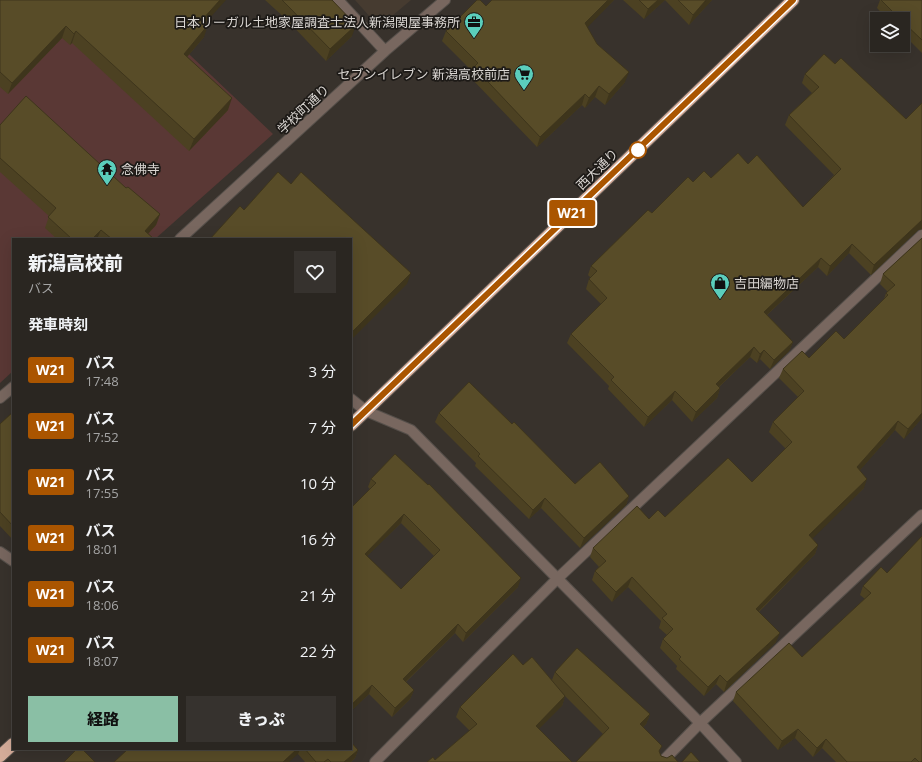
<!DOCTYPE html>
<html lang="ja">
<meta charset="utf-8">
<style>
body{margin:0;font-family:"Open Sans","Noto Sans JP",sans-serif;background:#36322e;color:#f1f3f6;height:100vh;display:flex;flex-direction:column;font-size:15px;white-space:nowrap}
*{box-sizing:border-box;margin:0}
p{font-size:13px;color:#a5a5a5}
.icon{flex:none;width:22px;height:22px;fill:none;stroke:currentColor;stroke-width:2;stroke-linecap:round;stroke-linejoin:round}
.map{position:relative;flex:1;overflow:hidden}
.panel{position:absolute;left:12px;top:238px;width:340px;height:512px;display:flex;flex-direction:column;background:#2a2621;border-radius:0px;box-shadow:0 4px 16px #0002,0 0 0 1px #46433f}
.panel>*{flex:none}
.badge{padding:0 8px;border-radius:3px;font-size:14px;line-height:26px}
.tools{position:absolute;left:870px;top:12px;display:grid;gap:8px}
.tools a{display:grid;place-items:center;width:40px;height:40px;border-radius:0px;background:#2a2621;box-shadow:0 4px 16px #0002,0 0 0 1px #46433f;font-size:20px}
.map>.badge{position:absolute;translate:-50% -50%;box-shadow:0 0 0 2px #fff}
h2{padding:0 16px;font-size:15px;line-height:36px}
.round{display:grid;place-items:center;flex:none;width:42px;height:42px;border-radius:0px;background:#36322e}
.headline{display:flex;align-items:center;justify-content:space-between;height:68px;padding:0 16px}
h1{font-size:19px;font-weight:800;line-height:30px}
.button{display:flex;gap:8px;margin-top:auto;padding:8px 16px}
.button a{flex:1;height:46px;border-radius:0px;background:#8abfa5;color:#111;font-size:16px;font-weight:800;line-height:46px;text-align:center}
.button a+a{background:#36322e;color:#f1f3f6}
ul{padding:0;list-style:none}
li{display:flex;align-items:center;gap:12px;height:56px;padding:0 16px}
li div{flex:1}
li b{display:block;font-size:15px}
li em{font-style:normal}
li .badge{min-width:44px;font-weight:700;text-align:center}
.map>svg:first-child{display:block}
.built{fill:#463b30}
.green{fill:#5a3835}
.lines{fill:none;stroke-linecap:round;stroke-linejoin:round}
.minor-casing{stroke:#554f4a;stroke-width:12}
.highway-casing{stroke:#554f4a;stroke-width:14}
.minor{stroke:#78675f;stroke-width:10}
.highway{stroke:#d6ad9a;stroke-width:12}
.wall{fill:#4c4122;fill-rule:evenodd}
.shaded-wall{fill:#3e351c}
.building{fill:#584c28;stroke:#3e351c;fill-rule:evenodd}
.line-casing{stroke:#fff;stroke-width:9}
.line{stroke:#a50;stroke-width:6}
.stop-dot{fill:#fff;stroke:#a50;stroke-width:2}
.labels{text-anchor:middle;dominant-baseline:central;stroke-width:3.5;stroke-linejoin:round;paint-order:stroke}
.poi-label{font-size:13px;fill:#d9d5d1;stroke:#1d1a17;text-anchor:end}
.street-label{font-size:13px;fill:#d9d5d1;stroke:#1d1a17}
</style>
<div class="map">
<svg width="922" height="762" viewBox="0 0 922 762">
<rect width="100%" height="100%" fill="#38322c"/>
<path class="built" d="M 355,0 L 411,0 L 379,27 Z"/>
<path class="green" d="M 0,0 L 132,0 L 273,134 L 155,239 L 13,239 L 13,371 L 0,383 Z"/>
<g class="lines">
<defs>
<path id="minor" d="M 338,0 L 385,51
M 180,239 L 385,51 L 445,0
M 0,398 L 13,387
M 351,399 L 366,411 L 411,430 L 700,723 L 736,762
M 0,552 L 13,561
M 375,762 L 557,579 L 922,235
M 662,762 L 700,723 L 922,515"/>
<path id="highway" d="M 351,425 L 793,0
M 0,756 L 13,744"/>
</defs>
<use href="#minor" class="minor-casing"/>
<use href="#highway" class="highway-casing"/>
<use href="#minor" class="minor"/>
<use href="#highway" class="highway"/>
</g>
<path class="wall" d="M 0,0 L 205,23 L 204,37 L 187,57 L 228,110 L 189,151 L 72,43 L 70,45 L 62,38 L 8,94 L 0,87 Z
M 265,0 L 332,0 L 352,36 L 326,61 L 286,19 Z
M 492,0 L 614,0 L 587,27 L 597,44 L 625,82 L 605,105 L 595,97 L 585,108 L 582,105 L 537,147 L 470,77 L 472,71 L 442,41 L 446,31 L 486,6 Z
M 623,0 L 712,0 L 689,25 L 665,0 L 644,19 Z
M 880,0 L 922,0 L 922,53 L 903,34 L 903,19 L 887,19 L 877,8 Z
M 835,64 L 906,119 L 922,103 L 922,229 L 918,230 L 871,275 L 849,253 L 827,276 L 818,267 L 767,315 L 793,342 L 789,351 L 770,369 L 760,359 L 757,363 L 750,357 L 719,387 L 720,388 L 717,398 L 692,422 L 672,400 L 644,427 L 608,389 L 609,386 L 567,343 L 571,334 L 601,304 L 586,289 L 589,279 L 591,278 L 588,275 L 591,266 L 652,213 L 693,182 L 711,178 L 748,164 L 803,207 L 834,175 L 785,125 L 789,115 L 812,93 L 802,83 L 805,74 Z
M 0,125 L 126,188 L 160,214 L 156,225 L 148,234 L 154,239 L 57,239 L 45,228 L 49,216 L 0,172 Z
M 922,238 L 922,418 L 904,439 L 895,430 L 860,470 L 864,488 L 812,538 L 818,545 L 815,554 L 759,612 L 776,642 L 724,692 L 716,684 L 704,696 L 676,669 L 677,666 L 660,648 L 663,639 L 667,635 L 659,628 L 661,621 L 628,587 L 612,602 L 592,580 L 595,571 L 599,567 L 590,557 L 593,548 L 649,519 L 665,517 L 752,482 L 786,449 L 769,432 L 773,422 L 798,397 L 779,378 L 783,369 L 809,358 L 844,339 L 884,299 L 886,293 L 888,292 L 880,284 L 883,274 Z
M 13,412 L 13,540 L 0,526 L 0,424 Z
M 439,413 L 512,424 L 575,484 L 629,496 L 626,505 L 580,548 L 541,508 L 529,519 L 475,466 L 476,463 L 435,422 Z
M 371,479 L 518,587 L 463,642 L 455,633 L 406,682 L 414,690 L 410,699 L 392,717 L 369,694 L 351,711 L 370,489 L 368,487 ZM 401,523 L 434,556 L 401,589 L 367,556 Z
M 887,573 L 922,762 L 836,762 L 822,748 L 813,757 L 795,738 L 778,750 L 733,701 L 736,692 L 802,657 L 865,599 L 860,595 L 863,586 Z
M 523,665 L 552,680 L 555,672 L 650,714 L 646,724 L 643,727 L 660,753 L 661,756 L 678,762 L 576,762 L 603,734 L 565,696 L 562,706 L 435,760 L 470,731 L 456,717 L 460,707 Z
M 128,749 L 351,749 L 358,750 L 355,758 L 351,762 L 305,762 L 298,754 Z"/>
<path class="shaded-wall" d="M 220,0 L 226,0 L 198,31 L 202,20 Z
M 608,0 L 614,0 L 581,34 L 585,23 Z
M 658,0 L 665,0 L 644,19 L 648,9 Z
M 706,0 L 712,0 L 689,25 L 693,15 Z
M 208,25 L 204,37 L 180,65 L 184,54 Z
M 356,25 L 352,36 L 326,61 L 330,49 Z
M 66,26 L 62,38 L 8,94 L 12,83 Z
M 76,31 L 72,43 L 70,45 L 74,34 Z
M 629,72 L 625,82 L 605,105 L 609,94 Z
M 599,86 L 595,97 L 585,108 L 589,98 Z
M 585,94 L 582,105 L 537,147 L 540,137 Z
M 232,98 L 228,110 L 189,151 L 194,139 Z
M 160,214 L 156,225 L 143,239 L 145,231 Z
M 922,220 L 922,229 L 918,230 L 871,275 L 874,265 Z
M 101,230 L 97,239 L 92,239 Z
M 852,244 L 849,253 L 827,276 L 830,266 Z
M 821,258 L 818,267 L 760,321 L 764,312 Z
M 411,273 L 407,284 L 351,340 L 351,333 Z
M 793,342 L 789,351 L 770,369 L 774,360 Z
M 754,347 L 750,357 L 712,393 L 716,384 Z
M 764,350 L 760,359 L 757,363 L 760,354 Z
M 720,388 L 717,398 L 692,422 L 696,412 Z
M 675,391 L 672,400 L 644,427 L 648,417 Z
M 922,413 L 922,418 L 904,439 L 908,429 Z
M 898,421 L 895,430 L 854,477 L 857,467 Z
M 867,479 L 864,488 L 806,545 L 809,535 Z
M 629,496 L 626,505 L 580,548 L 584,538 Z
M 545,498 L 541,508 L 529,519 L 533,510 Z
M 404,514 L 401,523 L 361,562 L 365,554 Z
M 818,545 L 815,554 L 752,618 L 756,609 Z
M 632,577 L 628,587 L 612,602 L 616,592 Z
M 521,578 L 518,587 L 463,642 L 466,633 Z
M 458,624 L 455,633 L 399,688 L 403,679 Z
M 780,633 L 776,642 L 724,692 L 727,682 Z
M 720,675 L 716,684 L 704,696 L 708,687 Z
M 372,685 L 369,694 L 351,711 L 351,705 Z
M 414,690 L 410,699 L 392,717 L 395,708 Z
M 565,696 L 562,706 L 532,736 L 536,726 Z
M 650,714 L 646,724 L 636,734 L 640,724 Z
M 798,729 L 795,738 L 778,750 L 782,741 Z
M 826,739 L 822,748 L 813,757 L 817,748 Z
M 297,749 L 300,749 L 298,754 L 289,762 L 283,762 Z
M 358,750 L 355,758 L 351,762 L 344,762 Z"/>
<path class="building" d="M 0,0 L 220,0 L 202,20 L 208,25 L 184,54 L 232,98 L 194,139 L 76,31 L 74,34 L 66,26 L 12,83 L 0,72 Z
M 282,0 L 332,0 L 356,25 L 330,49 L 290,8 Z
M 477,0 L 480,0 L 486,6 L 492,0 L 608,0 L 585,23 L 597,44 L 629,72 L 609,94 L 599,86 L 589,98 L 585,94 L 540,137 L 474,67 L 478,63 L 446,31 Z
M 639,0 L 658,0 L 648,9 Z
M 678,0 L 706,0 L 693,15 Z
M 881,0 L 922,0 L 922,40 L 903,22 L 903,19 L 900,19 Z
M 824,54 L 835,64 L 841,58 L 906,119 L 922,103 L 922,220 L 874,265 L 852,244 L 830,266 L 821,258 L 764,312 L 793,342 L 774,360 L 764,350 L 760,354 L 754,347 L 716,384 L 720,388 L 696,412 L 675,391 L 648,417 L 611,380 L 614,377 L 571,334 L 607,298 L 589,279 L 597,271 L 591,266 L 648,210 L 652,213 L 688,177 L 693,182 L 704,171 L 711,178 L 738,153 L 748,164 L 757,155 L 803,207 L 841,169 L 789,115 L 819,87 L 805,74 Z
M 26,96 L 126,188 L 128,187 L 160,214 L 145,231 L 154,239 L 112,239 L 101,230 L 92,239 L 72,239 L 48,217 L 56,208 L 0,158 L 0,125 Z
M 278,172 L 291,184 L 301,172 L 411,273 L 351,333 L 351,239 L 210,239 L 240,206 L 244,210 Z
M 922,238 L 922,413 L 908,429 L 898,421 L 857,467 L 867,479 L 809,535 L 818,545 L 756,609 L 780,633 L 727,682 L 720,675 L 708,687 L 679,659 L 681,657 L 663,639 L 673,629 L 662,618 L 667,614 L 632,577 L 616,592 L 595,571 L 606,561 L 593,548 L 637,506 L 649,519 L 658,510 L 665,517 L 728,458 L 752,482 L 792,442 L 773,422 L 804,391 L 783,369 L 802,351 L 809,358 L 836,331 L 844,339 L 888,295 L 886,293 L 895,285 L 883,274 Z
M 469,382 L 512,424 L 514,422 L 575,484 L 600,462 L 629,496 L 584,538 L 545,498 L 533,510 L 478,456 L 480,454 L 439,413 Z
M 13,412 L 13,526 L 0,512 L 0,424 Z
M 395,454 L 428,485 L 429,484 L 521,578 L 466,633 L 458,624 L 403,679 L 414,690 L 395,708 L 372,685 L 351,705 L 351,508 L 376,483 L 371,479 ZM 404,514 L 440,550 L 401,589 L 365,554 Z
M 922,536 L 922,762 L 919,762 L 915,758 L 911,762 L 847,762 L 826,739 L 817,748 L 798,729 L 782,741 L 736,692 L 789,643 L 802,657 L 871,593 L 863,586 L 881,567 L 887,573 Z
M 577,648 L 650,714 L 640,724 L 662,746 L 659,751 L 661,756 L 667,758 L 672,755 L 678,762 L 576,762 L 609,728 L 555,672 Z
M 513,654 L 523,665 L 532,657 L 565,696 L 536,726 L 572,762 L 427,762 L 433,757 L 435,760 L 477,724 L 460,707 Z
M 351,742 L 358,750 L 344,762 L 331,762 L 328,759 L 324,762 L 316,762 L 305,749 L 351,749 Z
M 77,749 L 82,749 L 95,762 L 64,762 Z
M 128,749 L 297,749 L 283,762 L 114,762 Z
M 691,752 L 700,762 L 682,762 Z"/>
<g class="lines">
<defs>
<path id="line" d="M 351,425 L 793,0"/>
</defs>
<use href="#line" class="line-casing"/>
<use href="#line" class="line"/>
</g>
<defs>
<symbol id="office-pin" viewBox="-11 -11 22 30"><path d="M0 17L-7.5 6A9.5 9.5 0 1 1 7.5 6Z" fill="#5bcebc" stroke="#1d1a17"/><path d="M-6-3h4V-5.5h4V-3h4V5H-6ZM-1-4.5V-3h2v-1.5ZM-6 0V1H6V0Z" fill="#111"/></symbol>
<symbol id="supermarket-pin" viewBox="-11 -11 22 30"><path d="M0 17L-7.5 6A9.5 9.5 0 1 1 7.5 6Z" fill="#5bcebc" stroke="#1d1a17"/><path d="M-6-5.5h2.5l.6 2H6L4.5 2H-2.5L-4.4-4H-6ZM-1.5 3.2a1.3 1.3 0 1 0 .1 0ZM3 3.2a1.3 1.3 0 1 0 .1 0Z" fill="#111"/></symbol>
<symbol id="temple-pin" viewBox="-11 -11 22 30"><path d="M0 17L-7.5 6A9.5 9.5 0 1 1 7.5 6Z" fill="#5bcebc" stroke="#1d1a17"/><path d="M0-6L5-2H3V0L6.5 2.5H4V6H1.5V3h-3V6H-4V2.5H-6.5L-3 0V-2H-5Z" fill="#111"/></symbol>
<symbol id="shop-pin" viewBox="-11 -11 22 30"><path d="M0 17L-7.5 6A9.5 9.5 0 1 1 7.5 6Z" fill="#5bcebc" stroke="#1d1a17"/><path d="M-5-2.5h2.3a2.7 3.5 0 0 1 5.4 0H5L5.5 6h-11ZM-1.5-2.5h3a1.5 2.3 0 0 0-3 0Z" fill="#111"/></symbol>
</defs>
<g fill-rule="evenodd">
<use href="#office-pin" x="463" y="11" width="22" height="30"/>
<use href="#supermarket-pin" x="513" y="63" width="22" height="30"/>
<use href="#temple-pin" x="96" y="158" width="22" height="30"/>
<use href="#shop-pin" x="709" y="272" width="22" height="30"/>
</g>
<circle class="stop-dot" cx="638" cy="150" r="8"/>
<g class="labels">
<g class="poi-label">
<text x="460" y="22">日本リーガル土地家屋調査士法人新潟関屋事務所</text>
<text x="510" y="74">セブンイレブン 新潟高校前店</text>
<text x="121" y="169" text-anchor="start">念佛寺</text>
<text x="734" y="283" text-anchor="start">吉田編物店</text>
</g>
<g class="street-label">
<text transform="translate(303 109) rotate(-43)">学校町通り</text>
<text transform="translate(597 169) rotate(-44)">西大通り</text>
</g>
</g>
</svg>
<div class="tools">
<a><svg class="icon" aria-label="layers" viewBox="0 0 24 24"><path d="M12 4l9 5-9 5-9-5zM3 14l9 5 9-5"/></svg></a>
</div>
<b class="badge" style="left:572px;top:213px;background:#a50;color:#fff">W21</b>
<section class="panel">
<div class="headline"><div><h1>新潟高校前</h1><p>バス</p></div><a class="round"><svg class="icon" aria-label="heart" viewBox="0 0 24 24"><path d="M12 20l-8-8c-3-5 5-10 8-4 3-6 11-1 8 4z"/></svg></a></div>
<h2>発車時刻</h2>
<ul>
<li><span class="badge" style="background:#a50;color:#fff">W21</span><div><b>バス</b><p>17:48</p></div><em>3 分</em></li>
<li><span class="badge" style="background:#a50;color:#fff">W21</span><div><b>バス</b><p>17:52</p></div><em>7 分</em></li>
<li><span class="badge" style="background:#a50;color:#fff">W21</span><div><b>バス</b><p>17:55</p></div><em>10 分</em></li>
<li><span class="badge" style="background:#a50;color:#fff">W21</span><div><b>バス</b><p>18:01</p></div><em>16 分</em></li>
<li><span class="badge" style="background:#a50;color:#fff">W21</span><div><b>バス</b><p>18:06</p></div><em>21 分</em></li>
<li><span class="badge" style="background:#a50;color:#fff">W21</span><div><b>バス</b><p>18:07</p></div><em>22 分</em></li>
</ul>
<div class="button"><a>経路</a><a>きっぷ</a></div>
</section>
</div>
